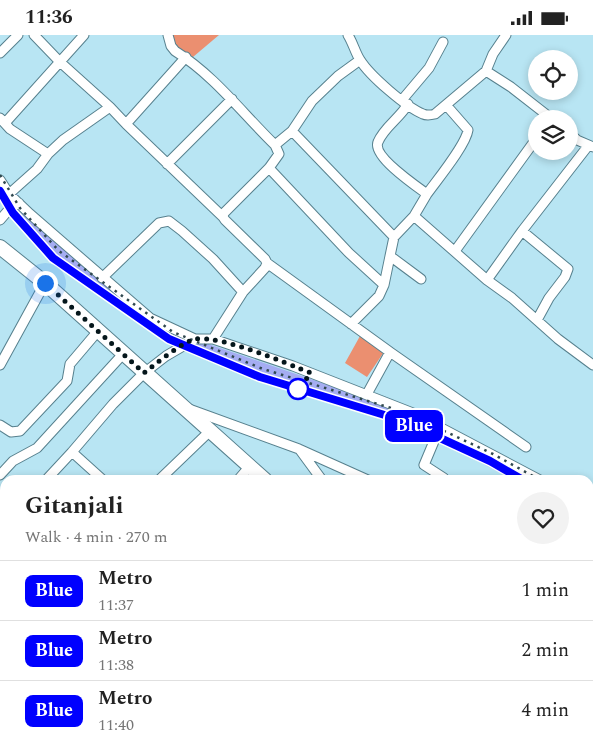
<!DOCTYPE html>
<meta charset="utf-8">
<style>
body{margin:0;font-family:Spectral,serif;background:#f2f2f2;color:#222;height:100vh;display:flex;flex-direction:column;font-size:19px;white-space:nowrap}
*{box-sizing:border-box;margin:0}
p{font-size:16px;color:#767676}
.icon{flex:none;width:28px;height:28px;fill:none;stroke:currentColor;stroke-width:2;stroke-linecap:round;stroke-linejoin:round}
.map{position:relative;flex:1;overflow:hidden}
.panel{position:absolute;left:0px;top:440px;width:594px;height:275px;display:flex;flex-direction:column;background:#fff;border-radius:15px 15px 0 0;box-shadow:0 2px 8px #0003}
.panel>*{flex:none}
.badge{padding:0 10px;border-radius:8px;font-size:18px;line-height:32px}
.controls{position:absolute;left:528px;top:15px;display:grid;gap:10px}
.controls a{display:grid;place-items:center;width:50px;height:50px;border-radius:50%;background:#fff;box-shadow:0 2px 8px #0003;font-size:25px}
.you{position:absolute;width:25px;height:25px;margin:-12px;border:4px solid #fff;border-radius:50%;background:#1a73e8;box-shadow:0 0 0 8px #1a73e833}
.map>.badge{position:absolute;translate:-50% -50%;box-shadow:0 0 0 2px #fff}
.round{display:grid;place-items:center;flex:none;width:52px;height:52px;border-radius:26px;background:#f2f2f2}
.headline{display:flex;align-items:center;justify-content:space-between;height:85px;padding:0 25px}
h1{font-size:24px;font-weight:700;line-height:38px}
ul{padding:0;list-style:none}
li{display:flex;align-items:center;gap:15px;height:60px;padding:0 25px;border-top:1px solid #e0e0e0}
li div{flex:1}
li b{display:block;font-size:19px}
li em{font-style:normal}
li .badge{min-width:55px;font-weight:700;text-align:center}
.status{display:flex;justify-content:space-between;align-items:center;height:35px;padding:0 25px;background:#fff;direction:ltr}
.status svg{height:14px;fill:currentColor}
.map>svg:first-child{display:block}
.green{fill:#eb8f70}
.lines{fill:none;stroke-linecap:round;stroke-linejoin:round}
.river{stroke:#a5adf2;stroke-width:15}
.street-casing{stroke:#57818e;stroke-width:11}
.primary-casing{stroke:#57818e;stroke-width:16}
.street{stroke:#fff;stroke-width:9}
.primary{stroke:#fff;stroke-width:14}
.rail{stroke:#30484f;stroke-width:2.5;stroke-dasharray:2.5 5;stroke-linecap:butt}
.line-casing{stroke:#fff;stroke-width:11}
.line{stroke:#00f;stroke-width:8}
.walk{stroke:#05161b;stroke-width:5;stroke-dasharray:0 9}
.stop-dot{fill:#fff;stroke:#00f;stroke-width:2.5}
</style>
<div class="status"><b>11:36</b><svg viewBox="0 0 49 12"><path d="M0 12V9h3v3zM5 12V6h3v6zM10 12V3h3v9zM15 12V0h3v12zM26 1h20v11H26zM47 4h2v5h-2z"/></svg></div>
<div class="map">
<svg width="593" height="715" viewBox="0 0 593 715">
<rect width="100%" height="100%" fill="#b8e5f3"/>
<path class="green" d="M 169,0 L 219,0 L 193,22 L 178,17 Z
M 360,301 L 384,317 L 367,342 L 345,328 Z
M 0,659 L 5,661 L 5,686 L 0,698 Z
M 593,680 L 593,715 L 567,714 L 570,710 L 589,710 L 589,686 Z"/>
<g class="lines">
<path class="river" d="M 7,158 L 25,183 L 58,213 L 149,287 L 200,314 L 404,384 L 479,418 L 530,445
M 589,480 L 593,483"/>
<defs>
<path id="street" d="M 34,0 L 60,27 L 110,72
M 168,0 L 171,11 L 175,16 C 215,41 242,78 275,110 L 279,119 L 269,133 L 224,178 L 223,182 L 225,185 L 265,224 L 267,228 L 265,233 L 243,257 L 213,304
M 348,0 C 353,8 355,17 360,25 C 370,41 406,72 423,79 C 427,81 431,80 435,79 L 486,36 L 511,52 L 552,84
M 0,18 L 18,0
M 486,36 L 493,19 L 506,0
M 402,65 L 429,33 L 443,7
M 408,69 C 400,83 384,92 378,107 C 372,121 416,151 427,159 C 437,145 466,110 468,95 L 447,71
M 0,83 L 10,94 L 48,119
M 5,88 L 84,0
M 126,89 L 223,182
M 292,96 L 394,202
M 569,98 L 577,105 L 593,112
M 275,110 L 292,96 L 312,66 L 338,41 L 360,25
M 167,129 L 232,64
M 269,133 L 349,218 L 384,250
M 0,145 L 9,159 L 30,179 L 150,283 L 195,304
M 9,159 L 37,134 L 48,119 L 63,105 L 110,72 L 126,89 L 186,22
M 414,181 L 427,159
M 0,185 L 12,171 L 19,168
M 522,196 L 568,234 L 565,242 L 549,263 L 537,285
M 455,216 L 536,104
M 267,228 L 390,317 L 367,359
M 102,243 L 159,188 L 169,186 L 182,196 L 213,224 L 243,257
M 421,244 L 390,221 L 394,202 L 414,181 L 487,245 L 512,263 L 558,304 L 593,330
M 487,245 L 522,196 L 588,111
M 351,289 L 379,261 L 384,250 L 390,221
M 390,317 L 526,412
M 0,330 L 45,248
M 189,374 L 299,414 L 368,445
M 0,390 L 11,397 L 20,396 L 67,346 L 70,329 L 98,296
M 440,392 L 424,430 L 444,443 L 444,445
M 300,415 L 322,445
M 0,440 L 13,426 L 37,413 L 123,319
M 46,445 L 72,417
M 103,445 L 72,417 L 113,369 L 144,338 L 166,321 L 195,304 L 213,304 L 293,331 L 413,378 L 540,445
M 159,445 L 211,395
M 238,445 L 250,431
M 0,472 L 5,477
M 589,473 L 593,475
M 0,535 L 5,525
M 589,558 L 593,560
M 589,612 L 593,611
M 0,628 L 5,630
M 177,710 L 182,715
M 272,710 L 277,715
M 86,715 L 88,710"/>
<path id="primary" d="M 0,212 L 45,248 L 265,445
M 550,710 L 556,715"/>
</defs>
<use href="#street" class="street-casing"/>
<use href="#primary" class="primary-casing"/>
<use href="#street" class="street"/>
<use href="#primary" class="primary"/>
<path class="rail" d="M 0,140 L 20,173 L 59,216 L 173,297 L 263,334 L 404,377 L 493,419 L 540,445
M 0,156 L 13,178 L 53,223 L 169,305 L 260,342 L 401,385 L 489,426 L 522,445
M 589,473 L 593,476
M 589,483 L 593,486"/>
</g>
<g class="lines">
<defs>
<path id="line" d="M 0,156 L 13,178 L 53,223 L 169,304 L 260,342 L 401,385 L 490,426 L 523,445"/>
</defs>
<use href="#line" class="line-casing"/>
<use href="#line" class="line"/>
<path class="walk" d="M 45,248 L 144,338 C 156,329 183,306 196,304 C 220,300 286,328 311,338 L 298,354"/>
</g>
<circle class="stop-dot" cx="298" cy="354" r="10"/>
</svg>
<div class="controls">
<a><svg class="icon" aria-label="locate" viewBox="0 0 24 24"><circle cx="12" cy="12" r="6"/><path d="M12 2v4M12 18v4M2 12h4M18 12h4"/></svg></a>
<a><svg class="icon" aria-label="layers" viewBox="0 0 24 24"><path d="M12 4l9 5-9 5-9-5zM3 14l9 5 9-5"/></svg></a>
</div>
<div class="you" style="left:45px;top:248px"></div>
<b class="badge" style="left:414px;top:391px;background:#00f;color:#fff">Blue</b>
<section class="panel">
<div class="headline"><div><h1>Gitanjali</h1><p>Walk · 4 min · 270 m</p></div><a class="round"><svg class="icon" aria-label="heart" viewBox="0 0 24 24"><path d="M12 20l-8-8c-3-5 5-10 8-4 3-6 11-1 8 4z"/></svg></a></div>
<ul>
<li><span class="badge" style="background:#00f;color:#fff">Blue</span><div><b>Metro</b><p>11:37</p></div><em>1 min</em></li>
<li><span class="badge" style="background:#00f;color:#fff">Blue</span><div><b>Metro</b><p>11:38</p></div><em>2 min</em></li>
<li><span class="badge" style="background:#00f;color:#fff">Blue</span><div><b>Metro</b><p>11:40</p></div><em>4 min</em></li>
</ul>
</section>
</div>
